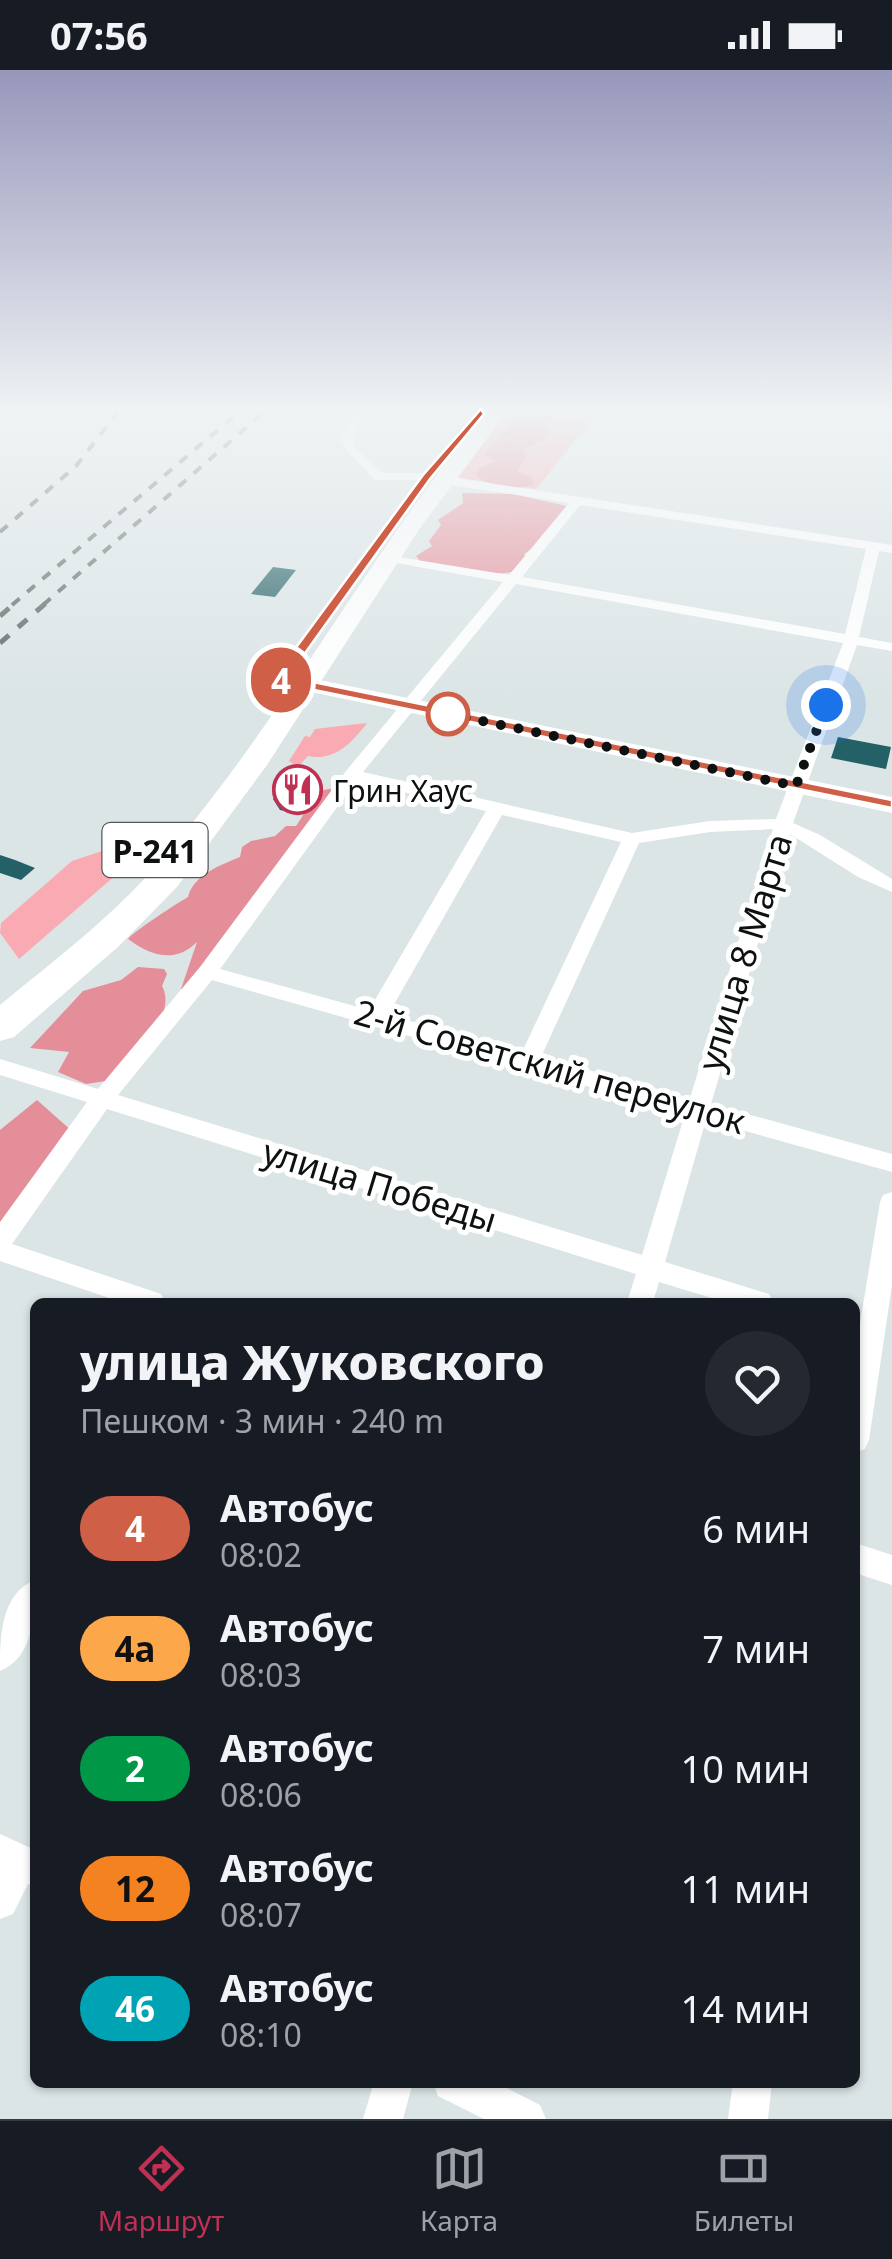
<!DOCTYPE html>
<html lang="ru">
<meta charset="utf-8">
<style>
body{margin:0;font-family:"Noto Sans",sans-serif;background:#242831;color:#f1f3f6;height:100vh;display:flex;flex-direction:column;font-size:38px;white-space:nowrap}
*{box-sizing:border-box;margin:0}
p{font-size:32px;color:#9ea1a6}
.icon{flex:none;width:55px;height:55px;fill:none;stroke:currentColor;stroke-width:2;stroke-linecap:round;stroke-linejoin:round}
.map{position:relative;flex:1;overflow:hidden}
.drawer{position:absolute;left:30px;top:1228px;width:830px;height:790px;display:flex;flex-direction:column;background:#171b24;border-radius:15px;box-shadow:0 2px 8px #0004}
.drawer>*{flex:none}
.badge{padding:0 20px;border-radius:32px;font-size:35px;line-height:65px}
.you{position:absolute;width:50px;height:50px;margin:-25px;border:8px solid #fff;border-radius:50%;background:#1a73e8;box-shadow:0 0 0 15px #1a73e833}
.map>.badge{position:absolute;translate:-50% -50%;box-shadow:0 0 0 5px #fff}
.round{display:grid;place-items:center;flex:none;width:105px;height:105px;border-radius:52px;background:#242831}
.headline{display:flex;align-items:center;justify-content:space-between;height:170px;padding:0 50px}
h1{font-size:48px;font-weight:800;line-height:75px}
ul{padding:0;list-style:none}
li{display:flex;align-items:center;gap:30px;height:120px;padding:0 50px}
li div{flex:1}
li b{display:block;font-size:38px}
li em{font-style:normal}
li .badge{min-width:110px;font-weight:700;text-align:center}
.status{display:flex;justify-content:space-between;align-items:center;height:70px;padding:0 50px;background:#171b24;direction:ltr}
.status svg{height:28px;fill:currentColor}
.menu{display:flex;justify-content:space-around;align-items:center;height:140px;border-top:2px solid #363941;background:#171b24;font-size:28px;color:#9ea1a6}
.menu a{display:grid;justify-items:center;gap:5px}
.menu .active{color:#c03053}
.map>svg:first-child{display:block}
.green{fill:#f9aab3}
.forest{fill:#e48e99}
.building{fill:#236167}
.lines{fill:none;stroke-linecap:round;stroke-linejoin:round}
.street{fill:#fff;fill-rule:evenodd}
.secondary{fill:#fff;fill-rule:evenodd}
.highway{fill:#fff;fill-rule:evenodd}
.rail-far1{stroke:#606666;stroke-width:4;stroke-dasharray:10 10;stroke-linecap:butt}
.rail{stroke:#606666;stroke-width:5;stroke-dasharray:12 12;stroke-linecap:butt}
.line{fill:#cf5f47;stroke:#fff;stroke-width:2.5}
.walk{stroke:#0e1111;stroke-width:10;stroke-dasharray:0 18}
.stop-dot{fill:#fff;stroke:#cf5f47;stroke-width:5}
.labels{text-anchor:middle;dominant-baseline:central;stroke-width:10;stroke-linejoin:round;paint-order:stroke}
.far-poi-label{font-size:30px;fill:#0e1111;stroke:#fff;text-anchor:start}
.shield{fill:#fff;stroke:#565858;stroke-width:2.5}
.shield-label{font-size:32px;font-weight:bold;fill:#0e1111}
.street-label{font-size:35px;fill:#0e1111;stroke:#fff}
</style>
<div class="status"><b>07:56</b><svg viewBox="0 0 49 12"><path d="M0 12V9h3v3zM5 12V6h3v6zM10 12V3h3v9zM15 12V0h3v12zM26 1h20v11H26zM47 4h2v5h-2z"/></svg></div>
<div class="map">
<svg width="892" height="2049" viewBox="0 0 892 2049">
<rect width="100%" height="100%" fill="#dce5e6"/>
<path class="green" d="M 505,342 L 598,342 L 536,419 L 454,407 Z
M 367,653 C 353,672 334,692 308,686 L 298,697 L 289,691 L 305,666 L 310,667 L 315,659 Z
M 132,771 L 140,778 L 124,798 L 19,889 L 0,863 L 1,853 L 72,791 Z"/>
<path class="forest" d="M 523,342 L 559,342 L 544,354 L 548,364 L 545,370 L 523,379 L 526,388 L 517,401 L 531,407 L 534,414 C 517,421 490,418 476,405 L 480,398 L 496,391 L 484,384 Z
M 462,423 L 513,424 L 571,437 L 540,473 L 524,484 L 528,495 L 514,502 L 493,504 L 420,491 L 416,486 L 432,476 L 429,471 L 441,455 L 438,450 L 463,433 Z
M 334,718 L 185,922 L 181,919 L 197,872 C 176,893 152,887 128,869 C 134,861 179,832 188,827 C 194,804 221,795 240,787 L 242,777 L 251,771 L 275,766 L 286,756 L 296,756 L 319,721 Z
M 138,897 L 164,899 L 167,904 L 162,916 C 178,944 135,986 119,1009 L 86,1014 L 58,1002 L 69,982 L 30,978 L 83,921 L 121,910 Z
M 37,1030 L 72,1061 L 0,1163 L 0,1060 Z"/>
<path class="building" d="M 273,497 L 296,500 L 275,527 L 251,524 Z
M 838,667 L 891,677 L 886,699 L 831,688 Z
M 295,704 L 322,711 L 295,743 L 280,740 L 273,729 Z
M 0,785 L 15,790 L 35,798 L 21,810 L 0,803 Z"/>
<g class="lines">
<path class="street" d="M 352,342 L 367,344 L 352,367 L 355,377 L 382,403 L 426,403 L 432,407 L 430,410 L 375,410 L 346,380 L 340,367 L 355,345 Z
M 443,406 L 892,475 L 892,483 L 879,481 L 859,567 L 892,573 L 892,581 L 857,575 L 793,753 L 820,765 L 892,809 L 892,822 L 858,807 L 790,764 L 711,1034 L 892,1084 L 892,1102 L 706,1050 L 665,1192 L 769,1224 L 773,1232 L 725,1232 L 659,1212 L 653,1232 L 627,1232 L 636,1204 L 107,1039 L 12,1174 L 161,1224 L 165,1232 L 121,1232 L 0,1191 L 0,1152 L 87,1032 L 0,1005 L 0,989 L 98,1019 L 200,897 L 346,701 L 503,512 L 391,492 L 386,491 L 386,485 L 509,505 L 569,433 L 439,413 L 439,407 ZM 580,435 L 866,479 L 845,564 L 522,507 ZM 516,514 L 843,573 L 776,749 L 710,751 L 632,763 L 363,702 ZM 356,711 L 486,741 L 369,940 L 220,899 ZM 502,745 L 621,772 L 522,982 L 388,945 ZM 773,759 L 690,1028 L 541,987 L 639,773 L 710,762 ZM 212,910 L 685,1044 L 642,1185 L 118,1025 Z
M 892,1122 L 892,1215 L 869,1370 L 865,1379 L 855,1383 L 855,1284 L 880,1132 L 883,1125 Z
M 855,1473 L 892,1485 L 892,1515 L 855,1503 Z
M 35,1510 C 35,1541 35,1587 0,1601 C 0,1569 0,1524 35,1510 Z
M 0,1764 L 35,1780 L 35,1817 L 28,1814 L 13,1844 L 0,1849 Z
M 374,2012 L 413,2012 L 403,2049 L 363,2049 Z
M 433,2012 L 495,2012 L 540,2035 L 546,2049 L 484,2049 L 438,2026 Z
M 733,2012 L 772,2012 L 768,2049 L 728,2049 Z"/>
<path class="secondary" d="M 305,607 L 892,727 L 892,743 L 297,619 L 294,614 Z"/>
<path class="highway" d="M 486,342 L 507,342 L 420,458 L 267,695 L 177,817 L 119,876 L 14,967 L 0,971 L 0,935 C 51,893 104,853 149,804 C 276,663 364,489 486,342 Z"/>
<path class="rail-far1" d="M 0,462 L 76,396 L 118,342
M 12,535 L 239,342
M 43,535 L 264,342"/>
<path class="rail" d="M 0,546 L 15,533
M 0,573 L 46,533"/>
</g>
<linearGradient id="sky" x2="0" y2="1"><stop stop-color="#9797bb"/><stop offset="0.54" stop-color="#eff3f4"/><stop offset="1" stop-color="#eff3f4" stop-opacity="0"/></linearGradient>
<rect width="892" height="629" fill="url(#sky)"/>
<path class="line" d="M 481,339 L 484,344 L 430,409 L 288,607 L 892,730 L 892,738 L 275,612 L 275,606 L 423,405 Z"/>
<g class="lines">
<path class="walk" d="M 448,644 L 796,716 L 826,635"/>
</g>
<defs>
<symbol id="restaurant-ring" viewBox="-11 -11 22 22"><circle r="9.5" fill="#fff" stroke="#c03053" stroke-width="1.5"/><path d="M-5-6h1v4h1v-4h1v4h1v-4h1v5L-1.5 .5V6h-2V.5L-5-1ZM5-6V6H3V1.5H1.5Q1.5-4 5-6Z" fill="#c03053"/></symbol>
</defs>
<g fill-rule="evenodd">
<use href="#restaurant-ring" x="270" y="692" width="55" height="55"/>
</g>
<circle class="stop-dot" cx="448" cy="644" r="20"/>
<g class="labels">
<g class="far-poi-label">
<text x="333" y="720">Грин Хаус</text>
</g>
<rect class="shield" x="102.5" y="753" width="105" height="54" rx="8"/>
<g class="shield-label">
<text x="155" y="780">Р-241</text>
</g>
<g class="street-label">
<text transform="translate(744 882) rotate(-73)">улица 8 Марта</text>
<text transform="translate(550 996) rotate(16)">2-й Советский переулок</text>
<text transform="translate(380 1115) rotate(17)">улица Победы</text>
</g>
</g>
</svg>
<div class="you" style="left:826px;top:635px"></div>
<b class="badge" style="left:281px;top:610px;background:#cf5f47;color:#fff">4</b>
<section class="drawer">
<div class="headline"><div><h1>улица Жуковского</h1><p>Пешком · 3 мин · 240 m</p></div><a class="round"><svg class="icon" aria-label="heart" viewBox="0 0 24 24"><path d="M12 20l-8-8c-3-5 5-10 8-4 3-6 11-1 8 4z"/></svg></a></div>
<ul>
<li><span class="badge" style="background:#cf5f47;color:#fff">4</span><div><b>Автобус</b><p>08:02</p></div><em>6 мин</em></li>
<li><span class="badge" style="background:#fca74a;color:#111">4а</span><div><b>Автобус</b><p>08:03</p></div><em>7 мин</em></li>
<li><span class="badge" style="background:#009746;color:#fff">2</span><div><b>Автобус</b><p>08:06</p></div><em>10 мин</em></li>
<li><span class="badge" style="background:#f58220;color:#111">12</span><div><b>Автобус</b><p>08:07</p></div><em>11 мин</em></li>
<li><span class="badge" style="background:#00a3b4;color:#fff">46</span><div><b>Автобус</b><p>08:10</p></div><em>14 мин</em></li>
</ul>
</section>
</div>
<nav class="menu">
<a class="active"><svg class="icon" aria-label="directions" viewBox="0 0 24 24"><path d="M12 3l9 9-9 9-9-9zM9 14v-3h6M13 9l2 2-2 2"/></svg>Маршрут</a>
<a><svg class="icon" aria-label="map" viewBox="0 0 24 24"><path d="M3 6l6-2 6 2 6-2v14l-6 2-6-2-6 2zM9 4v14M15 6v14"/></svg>Карта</a>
<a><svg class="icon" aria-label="tickets" viewBox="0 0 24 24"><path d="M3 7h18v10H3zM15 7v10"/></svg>Билеты</a>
</nav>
